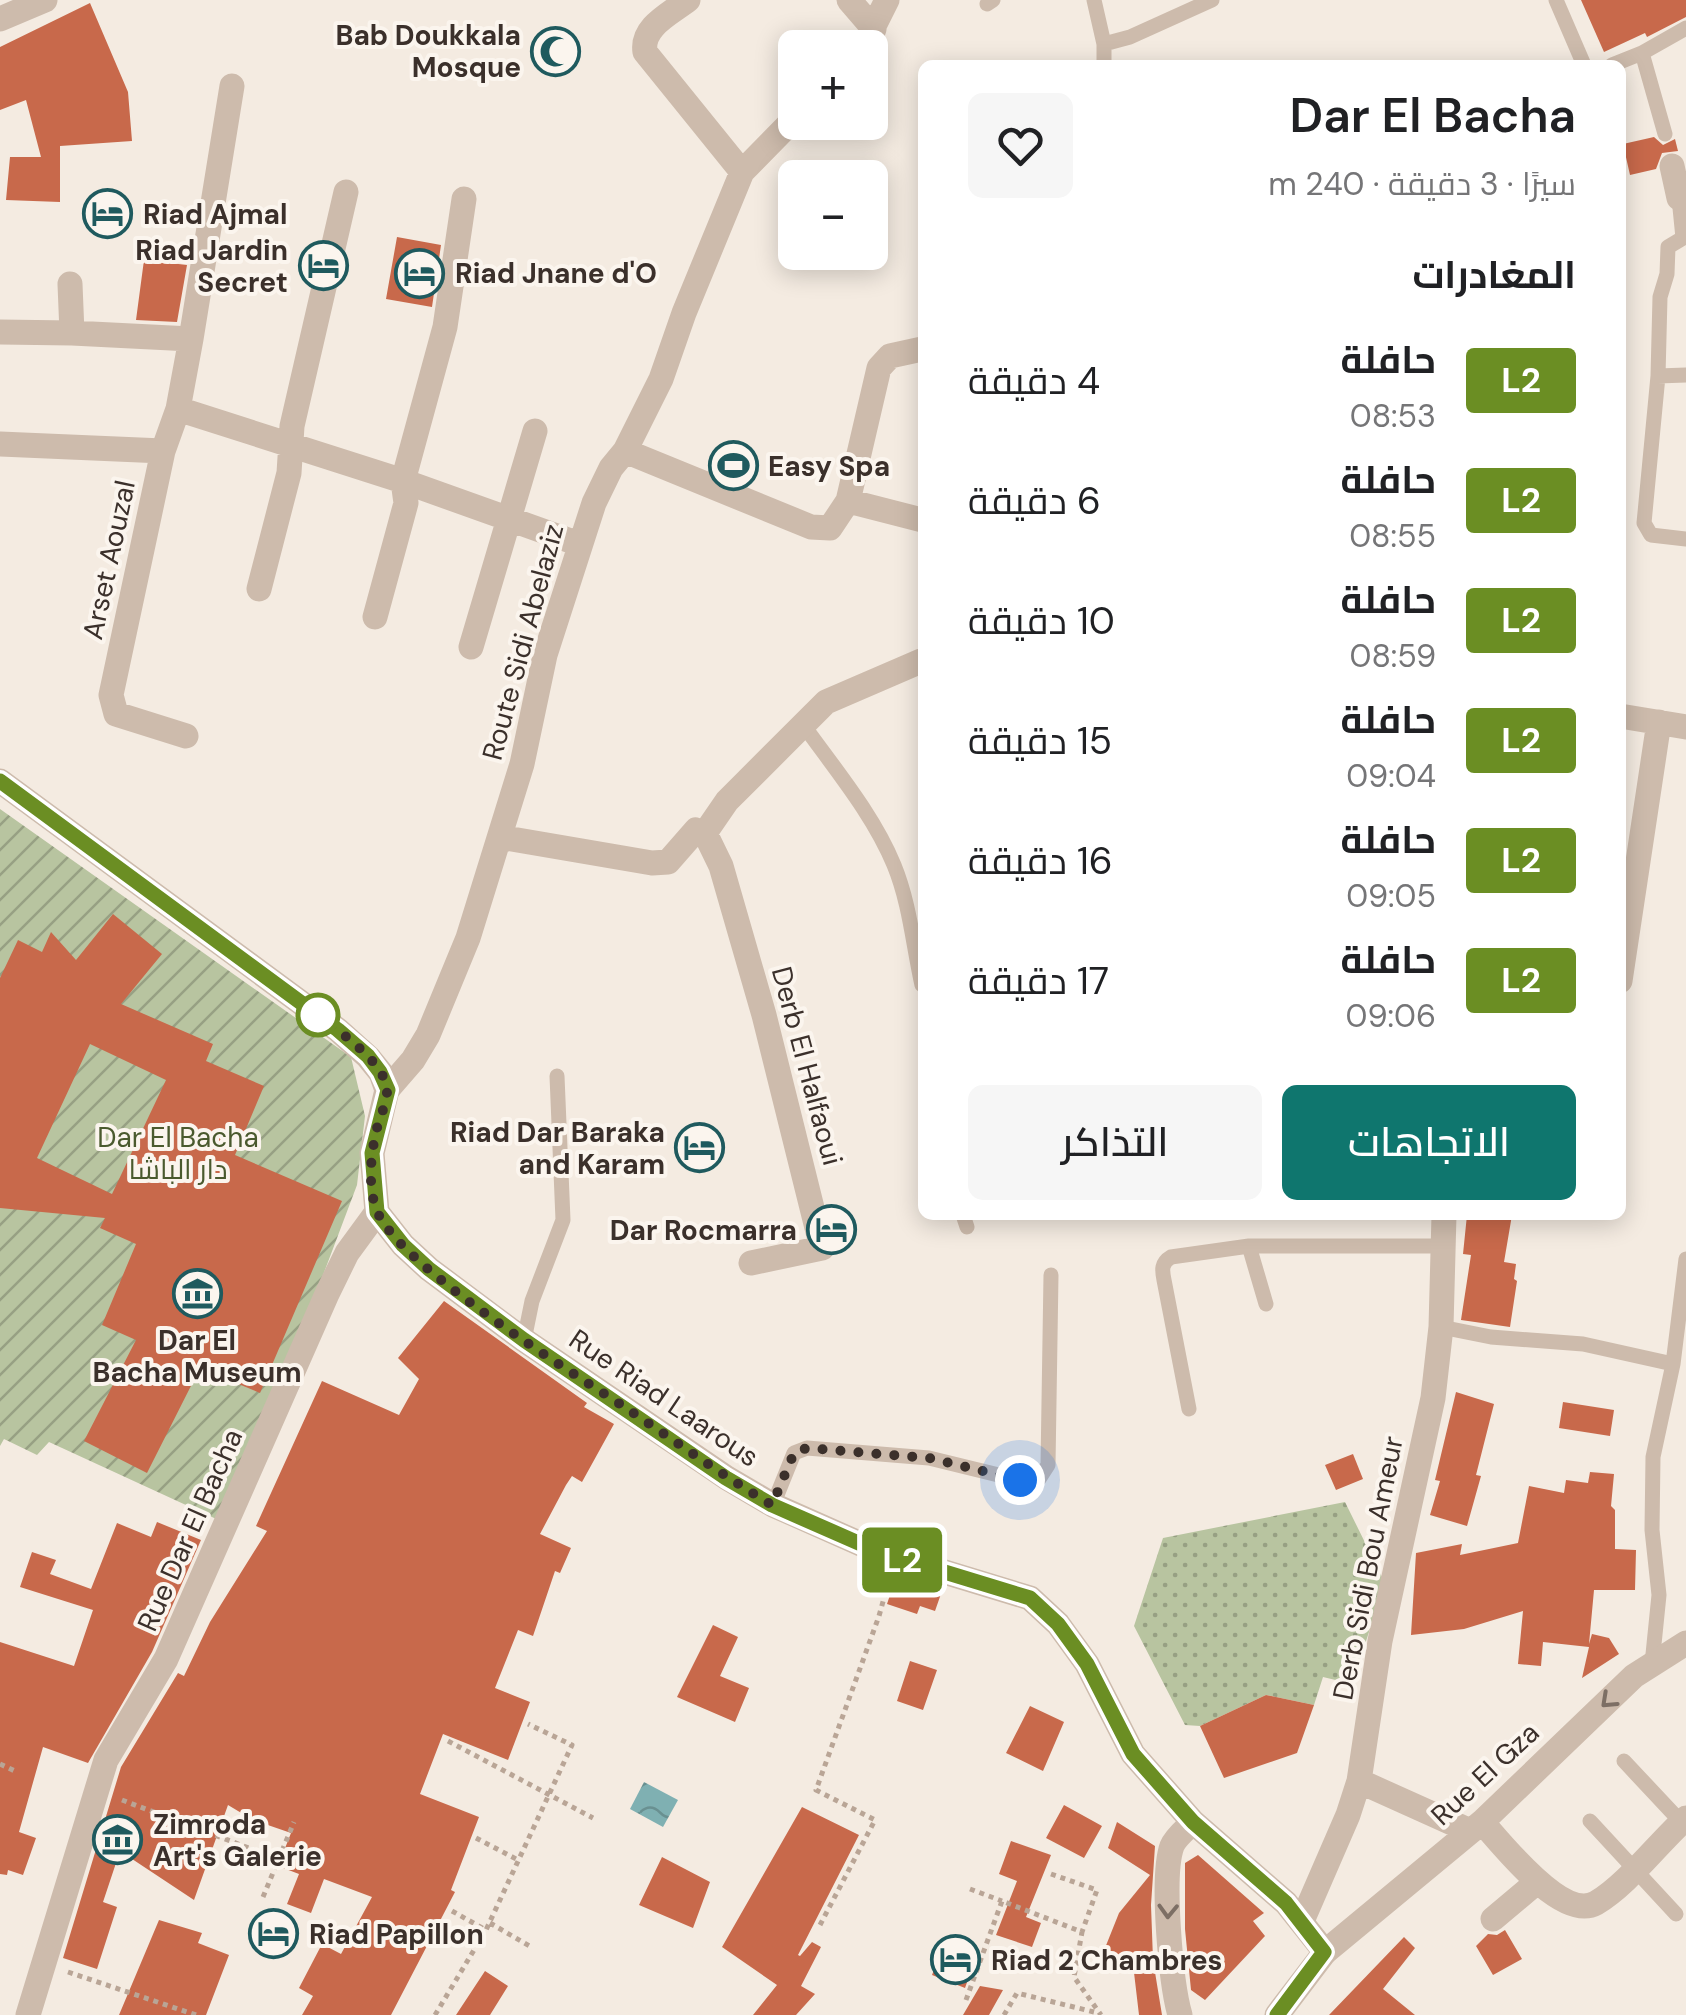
<!DOCTYPE html>
<html lang="ar">
<meta charset="utf-8">
<style>
body{margin:0;font-family:"DM Sans",Cairo,sans-serif;background:#f6f6f6;color:#202124;direction:rtl;height:100vh;display:flex;flex-direction:column;font-size:38px;white-space:nowrap}
*{box-sizing:border-box;margin:0}
p{font-size:32px;color:#757577}
.icon{flex:none;width:55px;height:55px;fill:none;stroke:currentColor;stroke-width:2;stroke-linecap:round;stroke-linejoin:round}
.map{position:relative;flex:1;overflow:hidden;direction:ltr}
.drawer{position:absolute;left:918px;top:60px;width:708px;height:1160px;display:flex;flex-direction:column;background:#fff;border-radius:15px;box-shadow:0 5px 25px #0003;direction:rtl}
.drawer>*{flex:none}
.badge{padding:0 20px;border-radius:8px;font-size:35px;line-height:65px}
.buttons{position:absolute;left:778px;top:30px;display:grid;gap:20px}
.buttons a{display:grid;place-items:center;width:110px;height:110px;border-radius:15px;background:#fff;box-shadow:0 5px 25px #0003;font-size:50px}
.you{position:absolute;width:50px;height:50px;margin:-25px;border:8px solid #fff;border-radius:50%;background:#1a73e8;box-shadow:0 0 0 15px #1a73e833}
.map>.badge{position:absolute;translate:-50% -50%;box-shadow:0 0 0 5px #fff}
h2{padding:0 50px;font-size:38px;line-height:90px}
.round{display:grid;place-items:center;flex:none;width:105px;height:105px;border-radius:15px;background:#f6f6f6}
.overview{display:flex;align-items:center;justify-content:space-between;height:170px;padding:0 50px}
h1{font-size:48px;font-weight:600;line-height:75px}
.primary-button{display:flex;gap:20px;margin-top:auto;padding:20px 50px}
.primary-button a{flex:1;height:115px;border-radius:15px;background:#0f766e;color:#fff;font-size:40px;font-weight:600;line-height:115px;text-align:center}
.primary-button a+a{background:#f6f6f6;color:#202124}
ul{padding:0;list-style:none}
li{display:flex;align-items:center;gap:30px;height:120px;padding:0 50px}
li div{flex:1}
li b{display:block;font-size:38px}
li em{font-style:normal}
li .badge{min-width:110px;font-weight:700;text-align:center}
.map>svg:first-child{display:block}
.park{fill:url(#park-dots)}
.garden{fill:url(#garden-furrows)}
.water{fill:url(#water-waves)}
.building{fill:#c8694b;fill-rule:evenodd}
.lines{fill:none;stroke-linecap:round;stroke-linejoin:round}
.path{stroke:#b9a596;stroke-width:5;stroke-dasharray:5 5;stroke-linecap:butt}
.service{stroke:#cdbbac;stroke-width:15}
.minor{stroke:#cdbbac;stroke-width:25}
.tertiary{stroke:#cdbbac;stroke-width:25}
.oneway{stroke:#7d6f65}
.line-casing{stroke:#fff;stroke-width:22}
.line{stroke:#6b8e23;stroke-width:15}
.walk{stroke:#3b302b;stroke-width:10;stroke-dasharray:0 18}
.stop-dot{fill:#fff;stroke:#6b8e23;stroke-width:5}
.labels{text-anchor:middle;dominant-baseline:central;stroke-width:8;stroke-linejoin:round;paint-order:stroke}
.poi-label{font-size:28px;font-weight:bold;fill:#3b302b;stroke:#fbf5ee;text-anchor:start}
.street-label{font-size:28px;fill:#3b302b;stroke:#fbf5ee}
.park-label{font-size:28px;fill:#4a5a2e;stroke:#fbf5ee}
</style>
<div class="map">
<svg width="1686" height="2015" viewBox="0 0 1686 2015">
<defs>
<pattern id="park-dots" width="8" height="8" patternUnits="userSpaceOnUse" patternTransform="scale(2.5)"><rect width="8" height="8" fill="#b8c4a0"/><path d="M2 2h.1M6 6h.1" fill="none" stroke="#97a083" stroke-width="1.8" stroke-linecap="round"/></pattern>
<pattern id="garden-furrows" width="10" height="10" patternUnits="userSpaceOnUse" patternTransform="scale(2.5)"><rect width="10" height="10" fill="#b8c4a0"/><path d="M-1 1l2-2M0 10L10 0M9 11l2-2" fill="none" stroke="#97a083"/></pattern>
<pattern id="water-waves" width="16" height="10" patternUnits="userSpaceOnUse" patternTransform="scale(2.5)"><rect width="16" height="10" fill="#7fb0b2"/><path d="M0 5q4-4 8 0t8 0" fill="none" stroke="#699091"/></pattern>
</defs>
<rect width="100%" height="100%" fill="#f4ebe1"/>
<path class="park" d="M 1345,1502 L 1385,1583 L 1352,1684 L 1323,1677 L 1314,1705 L 1266,1695 L 1200,1726 L 1185,1725 L 1134,1626 L 1163,1538 Z"/>
<path class="garden" d="M 0,809 L 351,1057 L 365,1116 L 357,1185 L 282,1384 L 225,1523 L 49,1442 L 37,1455 L 4,1439 L 0,1446 Z"/>
<path class="water" d="M 644,1782 L 678,1800 L 663,1827 L 630,1809 Z"/>
<path class="building" d="M 1581,0 L 1686,0 L 1686,17 L 1647,37 L 1645,33 L 1604,52 Z
M 90,3 L 128,92 L 132,141 L 60,146 L 60,202 L 6,200 L 10,157 L 41,157 L 26,100 L 0,110 L 0,47 Z
M 1654,137 L 1663,145 L 1675,139 L 1678,151 L 1662,153 L 1656,169 L 1630,175 L 1623,144 Z
M 397,237 L 441,245 L 432,307 L 386,299 Z
M 144,260 L 187,265 L 177,322 L 136,320 Z
M 113,914 L 162,954 L 121,1004 L 213,1044 L 206,1061 L 264,1086 L 235,1155 L 342,1201 L 260,1393 L 200,1368 L 147,1473 L 84,1441 L 136,1340 L 102,1325 L 136,1244 L 100,1228 L 105,1218 L 0,1208 L 0,978 L 18,940 L 42,952 L 51,932 L 76,960 ZM 90,1044 L 166,1080 L 112,1194 L 37,1158 Z
M 1467,1215 L 1512,1215 L 1504,1262 L 1516,1264 L 1514,1279 L 1517,1281 L 1510,1327 L 1461,1320 L 1471,1255 L 1463,1254 Z
M 444,1301 L 587,1403 L 584,1407 L 614,1424 L 582,1482 L 572,1476 L 566,1485 L 540,1534 L 571,1548 L 560,1573 L 555,1571 L 533,1636 L 518,1630 L 495,1688 L 530,1702 L 508,1760 L 443,1734 L 420,1794 L 479,1817 L 451,1890 L 455,1892 L 391,2015 L 302,2015 L 313,1996 L 299,1988 L 322,1944 L 341,1954 L 372,1897 L 324,1879 L 311,1913 L 287,1904 L 299,1874 L 278,1866 L 291,1833 L 253,1820 L 228,1805 L 194,1900 L 120,1851 L 103,1902 L 117,1907 L 97,1969 L 63,1958 L 121,1767 L 178,1673 L 184,1676 L 210,1622 L 267,1531 L 256,1526 L 322,1381 L 399,1415 L 419,1379 L 398,1358 Z
M 1456,1392 L 1494,1404 L 1476,1475 L 1481,1476 L 1467,1526 L 1430,1515 L 1440,1481 L 1435,1480 Z
M 1563,1402 L 1614,1410 L 1610,1436 L 1559,1428 Z
M 1353,1454 L 1363,1479 L 1336,1490 L 1325,1465 Z
M 1590,1472 L 1614,1474 L 1611,1506 L 1615,1510 L 1615,1549 L 1636,1550 L 1635,1590 L 1594,1590 L 1589,1644 L 1592,1634 L 1609,1638 L 1619,1654 L 1582,1678 L 1589,1647 L 1543,1642 L 1541,1666 L 1518,1664 L 1523,1611 L 1464,1629 L 1411,1635 L 1416,1553 L 1462,1544 L 1460,1555 L 1518,1543 L 1529,1486 L 1564,1493 L 1566,1480 L 1588,1483 Z
M 157,1522 L 201,1540 L 152,1652 L 88,1763 L 43,1747 L 19,1832 L 36,1838 L 23,1875 L 8,1870 L 7,1875 L 0,1874 L 0,1642 L 74,1666 L 93,1610 L 20,1587 L 32,1552 L 56,1560 L 50,1574 L 91,1589 L 117,1523 L 151,1537 Z
M 897,1574 L 943,1588 L 935,1611 L 920,1606 L 917,1614 L 887,1604 Z
M 713,1625 L 738,1637 L 720,1676 L 749,1688 L 735,1722 L 677,1697 Z
M 910,1661 L 937,1670 L 923,1710 L 897,1701 Z
M 1266,1695 L 1314,1705 L 1297,1753 L 1224,1778 L 1200,1726 Z
M 1030,1706 L 1064,1722 L 1043,1771 L 1006,1753 Z
M 1064,1805 L 1102,1826 L 1084,1858 L 1046,1838 Z
M 802,1807 L 859,1835 L 798,1955 L 800,1956 L 812,1942 L 821,1947 L 801,1986 L 815,1994 L 796,2015 L 753,2015 L 777,1985 L 722,1947 Z
M 1117,1822 L 1155,1846 L 1151,1905 L 1153,1960 L 1162,2015 L 1139,2015 L 1133,1964 L 1103,1953 L 1119,1913 L 1150,1875 L 1108,1848 Z
M 1011,1841 L 1051,1855 L 1026,1917 L 1041,1923 L 1032,1947 L 996,1935 L 1017,1881 L 999,1874 Z
M 1198,1855 L 1264,1913 L 1253,1921 L 1265,1936 L 1205,2000 L 1191,1990 L 1185,1929 L 1185,1863 Z
M 662,1857 L 710,1882 L 693,1928 L 639,1905 Z
M 159,1920 L 202,1933 L 198,1943 L 229,1955 L 206,2015 L 119,2015 Z
M 1505,1930 L 1522,1959 L 1493,1975 L 1476,1946 L 1488,1934 L 1497,1935 Z
M 1404,1937 L 1415,1948 L 1383,1989 L 1415,2015 L 1329,2015 Z
M 945,1942 L 977,1954 L 965,1988 L 932,1975 Z
M 485,1971 L 508,1986 L 490,2015 L 456,2015 Z
M 980,1986 L 1003,1990 L 989,2015 L 963,2015 Z"/>
<g class="lines">
<path class="path" d="M 448,1741 L 593,1818
M 0,1764 L 17,1772
M 122,1800 L 278,1859
M 476,1838 L 520,1861
M 1051,1874 L 1097,1890 L 1082,1932
M 970,1889 L 1002,1901
M 263,1897 L 294,1822
M 452,1911 L 486,1930
M 490,1923 L 533,1948
M 820,1925 L 875,1820 L 816,1790 L 879,1616 L 889,1580
M 68,1972 L 196,2015
M 966,2000 L 1002,1901 L 1082,1932 L 1074,1977 L 1101,2015
M 435,2015 L 486,1930 L 572,1745 L 528,1724
M 1004,2015 L 1017,1993 L 1094,2012"/>
<path class="service" d="M 1094,0 L 1104,44 L 1104,65
M 1556,0 L 1584,65
M 987,4 L 993,0
M 1104,44 L 1130,37 L 1212,0
M 1642,53 L 1665,134
M 1612,65 L 1642,53 L 1686,28
M 1679,198 L 1683,238 L 1668,247 L 1667,274 L 1660,297 L 1658,376 L 1644,523 L 1651,535 L 1686,539
M 1658,376 L 1686,375
M 802,723 C 834,768 873,814 894,865 C 910,904 913,945 922,985
M 963,1215 L 967,1227
M 1249,1246 L 1266,1304
M 1441,1327 L 1491,1337 L 1583,1344 L 1673,1364
M 524,1340 L 532,1301 L 563,1220 L 557,1076
M 1189,1409 L 1164,1280 C 1162,1270 1161,1263 1171,1257 L 1249,1246 L 1443,1246
M 773,1505 L 794,1453 L 807,1448 L 929,1458 L 1031,1483 L 1039,1479 L 1048,1465 L 1051,1275
M 1652,1664 L 1659,1595 L 1652,1530 L 1653,1457 L 1673,1364 L 1686,1259
M 1624,1761 L 1681,1822
M 1590,1821 L 1676,1914"/>
<path class="minor" d="M 688,0 C 670,14 641,27 645,52 L 742,172
M 849,0 L 874,29
M 0,19 L 45,0
M 863,48 L 887,0
M 1672,166 L 1679,198
M 70,284 L 72,333 L 191,339 L 178,409 L 403,481 L 579,544
M 0,332 L 72,333
M 191,339 L 232,86
M 178,409 L 163,451 L 111,695 L 116,714 L 186,736
M 0,444 L 163,451
M 625,451 L 811,527 L 830,528 L 848,501 L 879,368 L 890,356 L 922,349
M 848,501 L 922,520
M 259,589 L 289,473 L 292,426 L 346,192
M 375,617 L 406,503 L 403,481 L 445,327 L 464,199
M 471,647 L 535,431
M 1620,716 L 1686,727
M 705,833 L 727,801 L 826,702 L 921,661 L 922,663
M 500,837 L 652,863 L 668,862 L 696,830 L 705,833 L 721,866 L 764,1015 L 822,1248 L 751,1263
M 1620,981 L 1659,722
M 387,1090 L 413,1060 L 428,1035 L 468,938 L 522,764 L 545,655 L 594,503 L 611,468 L 625,451 L 661,379 L 684,313 L 742,172 L 795,118
M 1359,1781 L 1470,1831
M 1482,1822 C 1502,1844 1562,1922 1596,1903 C 1627,1885 1659,1842 1686,1818
M 1493,1919 L 1537,1882
M 1302,1921 L 1348,1815 L 1359,1781 L 1380,1641 L 1433,1398 L 1441,1327 L 1444,1215
M 1325,1952 L 1482,1822 L 1634,1676 L 1686,1643
M 28,2015 L 106,1760 L 166,1659 L 327,1294 L 347,1253 L 377,1212"/>
<path class="tertiary" d="M 0,781 L 338,1030 L 368,1057 L 381,1073 L 387,1090 L 372,1153 L 377,1212 L 403,1245 L 429,1269 L 524,1340 L 727,1478 L 773,1505 L 879,1552 L 1030,1598 L 1058,1624 L 1087,1664 L 1133,1754 L 1193,1822 L 1286,1903 L 1325,1952 L 1277,2015
M 1180,2015 C 1171,1984 1161,1876 1172,1846 C 1175,1838 1186,1829 1193,1822"/>
</g>
<defs><path id="oneway-chevron" d="M-2-3.5L2.5 0L-2 3.5" fill="none" stroke-width="1.6" stroke-linecap="round" stroke-linejoin="round" transform="scale(2.5)"/></defs>
<g class="oneway">
<use href="#oneway-chevron" transform="translate(1608 1701) rotate(137)"/>
<use href="#oneway-chevron" transform="translate(1168 1911) rotate(92)"/>
</g>
<g class="lines">
<defs>
<path id="line" d="M 0,781 L 338,1030 L 368,1056 L 380,1072 L 388,1090 L 372,1153 L 377,1212 L 403,1245 L 429,1269 L 524,1340 L 726,1478 L 772,1505 L 879,1552 L 1030,1598 L 1058,1624 L 1087,1664 L 1133,1754 L 1193,1822 L 1286,1903 L 1324,1952 L 1277,2015"/>
</defs>
<use href="#line" class="line-casing"/>
<use href="#line" class="line"/>
<path class="walk" d="M 318,1015 L 310,1010 C 332,1026 387,1062 387,1091 C 387,1103 380,1116 377,1128 C 371,1152 367,1187 377,1211 C 399,1266 572,1372 626,1408 C 675,1441 722,1475 772,1505 L 794,1453 L 807,1448 L 929,1458 L 1020,1480"/>
</g>
<defs>
<symbol id="mosque-ring" viewBox="-11 -11 22 22"><circle r="9.5" fill="#fbf5ee" stroke="#1f5a5e" stroke-width="1.5"/><path d="M3.5-4.9A6 6 0 1 0 3.5 4.9A5 5 0 1 1 3.5-4.9Z" fill="#1f5a5e"/></symbol>
<symbol id="hotel-ring" viewBox="-11 -11 22 22"><circle r="9.5" fill="#fbf5ee" stroke="#1f5a5e" stroke-width="1.5"/><path d="M-6-4.5h1.5V1H6V5H4.5V3h-9V5H-6ZM-4 0a1.8 1.8 0 1 1 3.6 0ZM.5 0V-2.5h3Q6-2.5 6 0Z" fill="#1f5a5e"/></symbol>
<symbol id="stadium-ring" viewBox="-11 -11 22 22"><circle r="9.5" fill="#fbf5ee" stroke="#1f5a5e" stroke-width="1.5"/><path d="M0-5a6.5 5 0 1 0 0 10a6.5 5 0 1 0 0-10ZM-3.5-1.8h7v3.6h-7Z" fill="#1f5a5e"/></symbol>
<symbol id="museum-ring" viewBox="-11 -11 22 22"><circle r="9.5" fill="#fbf5ee" stroke="#1f5a5e" stroke-width="1.5"/><path d="M0-6L6-3V-2H-6V-3ZM-5-1h2V3h-2ZM-1-1h2V3h-2ZM3-1h2V3H3ZM-6 4H6V6H-6Z" fill="#1f5a5e"/></symbol>
</defs>
<g fill-rule="evenodd">
<use href="#mosque-ring" x="528" y="24" width="55" height="55"/>
<use href="#hotel-ring" x="80" y="186" width="55" height="55"/>
<use href="#hotel-ring" x="296" y="238" width="55" height="55"/>
<use href="#hotel-ring" x="392" y="246" width="55" height="55"/>
<use href="#stadium-ring" x="706" y="438" width="55" height="55"/>
<use href="#hotel-ring" x="672" y="1120" width="55" height="55"/>
<use href="#hotel-ring" x="804" y="1202" width="55" height="55"/>
<use href="#museum-ring" x="170" y="1266" width="55" height="55"/>
<use href="#museum-ring" x="90" y="1812" width="55" height="55"/>
<use href="#hotel-ring" x="246" y="1906" width="55" height="55"/>
<use href="#hotel-ring" x="928" y="1932" width="55" height="55"/>
</g>
<circle class="stop-dot" cx="318" cy="1015" r="20"/>
<g class="labels">
<g class="poi-label">
<text x="521" y="35" text-anchor="end">Bab Doukkala<tspan x="521" dy="32">Mosque</tspan></text>
<text x="143" y="214">Riad Ajmal</text>
<text x="288" y="250" text-anchor="end">Riad Jardin<tspan x="288" dy="32">Secret</tspan></text>
<text x="455" y="273">Riad Jnane d'O</text>
<text x="768" y="466">Easy Spa</text>
<text x="665" y="1132" text-anchor="end">Riad Dar Baraka<tspan x="665" dy="32">and Karam</tspan></text>
<text x="797" y="1230" text-anchor="end">Dar Rocmarra</text>
<text x="197" y="1340" text-anchor="middle">Dar El<tspan x="197" dy="32">Bacha Museum</tspan></text>
<text x="153" y="1824">Zimroda<tspan x="153" dy="32">Art's Galerie</tspan></text>
<text x="309" y="1934">Riad Papillon</text>
<text x="991" y="1960">Riad 2 Chambres</text>
</g>
<g class="street-label">
<text transform="translate(109 560) rotate(-78)">Arset Aouzal</text>
<text transform="translate(523 642) rotate(-75)">Route Sidi Abelaziz</text>
<text transform="translate(807 1066) rotate(75)">Derb El Halfaoui</text>
<text transform="translate(664 1398) rotate(34)">Rue Riad Laarous</text>
<text transform="translate(190 1530) rotate(-66)">Rue Dar El Bacha</text>
<text transform="translate(1368 1568) rotate(-79)">Derb Sidi Bou Ameur</text>
<text transform="translate(1485 1774) rotate(-43)">Rue El Gza</text>
</g>
<g class="park-label">
<text x="178" y="1137">Dar El Bacha<tspan x="178" dy="32">دار الباشا</tspan></text>
</g>
</g>
</svg>
<div class="buttons">
<a>+</a>
<a>−</a>
</div>
<div class="you" style="left:1020px;top:1480px"></div>
<b class="badge" style="left:902px;top:1560px;background:#6b8e23;color:#fff">L2</b>
<section class="drawer">
<div class="overview"><div><h1>Dar El Bacha</h1><p>سيرًا · 3 دقيقة · 240 m</p></div><a class="round"><svg class="icon" aria-label="heart" viewBox="0 0 24 24"><path d="M12 20l-8-8c-3-5 5-10 8-4 3-6 11-1 8 4z"/></svg></a></div>
<h2>المغادرات</h2>
<ul>
<li><span class="badge" style="background:#6b8e23;color:#fff">L2</span><div><b>حافلة</b><p>08:53</p></div><em>4 دقيقة</em></li>
<li><span class="badge" style="background:#6b8e23;color:#fff">L2</span><div><b>حافلة</b><p>08:55</p></div><em>6 دقيقة</em></li>
<li><span class="badge" style="background:#6b8e23;color:#fff">L2</span><div><b>حافلة</b><p>08:59</p></div><em>10 دقيقة</em></li>
<li><span class="badge" style="background:#6b8e23;color:#fff">L2</span><div><b>حافلة</b><p>09:04</p></div><em>15 دقيقة</em></li>
<li><span class="badge" style="background:#6b8e23;color:#fff">L2</span><div><b>حافلة</b><p>09:05</p></div><em>16 دقيقة</em></li>
<li><span class="badge" style="background:#6b8e23;color:#fff">L2</span><div><b>حافلة</b><p>09:06</p></div><em>17 دقيقة</em></li>
</ul>
<div class="primary-button"><a>الاتجاهات</a><a>التذاكر</a></div>
</section>
</div>
